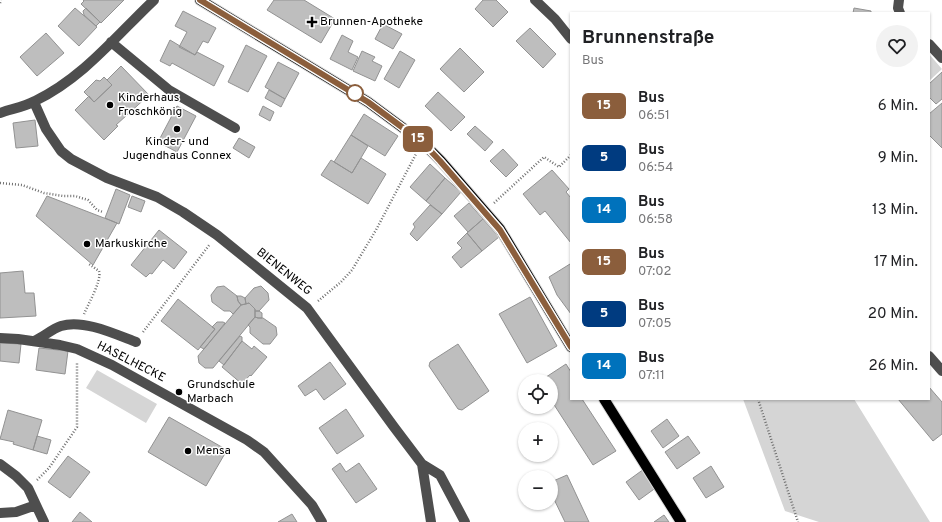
<!DOCTYPE html>
<html lang="de">
<meta charset="utf-8">
<style>
body{margin:0;font-family:Overpass,sans-serif;background:#f2f2f2;color:#202124;height:100vh;display:flex;flex-direction:column;font-size:15px;white-space:nowrap}
*{box-sizing:border-box;margin:0}
p{font-size:13px;color:#757577}
.icon{flex:none;width:22px;height:22px;fill:none;stroke:currentColor;stroke-width:2;stroke-linecap:round;stroke-linejoin:round}
.map{position:relative;flex:1;overflow:hidden}
.drawer{position:absolute;left:570px;top:12px;width:360px;height:388px;display:flex;flex-direction:column;background:#fff;border-radius:0px;box-shadow:0 1px 3px #0004}
.drawer>*{flex:none}
.badge{padding:0 8px;border-radius:6px;font-size:14px;line-height:26px}
.tools{position:absolute;left:518px;top:374px;display:grid;gap:8px}
.tools a{display:grid;place-items:center;width:40px;height:40px;border-radius:50%;background:#fff;box-shadow:0 1px 3px #0004;font-size:20px}
.map>.badge{position:absolute;translate:-50% -50%;box-shadow:0 0 0 2px #fff}
.round{display:grid;place-items:center;flex:none;width:42px;height:42px;border-radius:21px;background:#f2f2f2}
.summary{display:flex;align-items:center;justify-content:space-between;height:68px;padding:0 12px}
h1{font-size:19px;font-weight:700;line-height:30px}
ul{padding:0;list-style:none}
li{display:flex;align-items:center;gap:12px;height:52px;padding:0 12px}
li div{flex:1}
li b{display:block;font-size:15px}
li em{font-style:normal}
li .badge{min-width:44px;font-weight:700;text-align:center}
.map>svg:first-child{display:block}
.green{fill:#d5d5d5}
.building{fill:#bebebe;stroke:#929292}
.lines{fill:none;stroke-linecap:round;stroke-linejoin:round}
.major-casing{stroke:#dbdbdb;stroke-width:12}
.path{stroke:#707070;stroke-width:2.5;stroke-dasharray:1 2;stroke-linecap:butt}
.minor{stroke:#4e4e4e;stroke-width:10}
.major{stroke:#000;stroke-width:10}
.line-casing{stroke:#fff;stroke-width:9}
.line{stroke:#8b5e3c;stroke-width:6}
.poi-dot{fill:#000;stroke:#fff;stroke-width:1.5}
.stop-dot{fill:#fff;stroke:#8b5e3c;stroke-width:2}
.labels{text-anchor:middle;dominant-baseline:central;stroke-width:3;stroke-linejoin:round;paint-order:stroke}
.poi-label{font-size:12px;fill:#000;stroke:#fff;text-anchor:start}
.street-label{font-size:12px;fill:#000;stroke:#fff}
</style>
<div class="map">
<svg width="942" height="522" viewBox="0 0 942 522">
<rect width="100%" height="100%" fill="#fff"/>
<path class="green" d="M 929,54 L 942,69 L 929,81 Z
M 97,370 L 157,404 L 146,423 L 86,388 Z
M 743,399 L 854,399 L 930,522 L 819,522 L 785,511 Z"/>
<path class="building" d="M 83,0 L 124,0 L 101,23 L 81,4 L 84,1 Z
M 274,0 L 304,0 L 335,19 L 321,43 L 267,10 Z
M 483,0 L 496,0 L 508,12 L 493,27 L 475,9 Z
M 75,8 L 97,27 L 79,46 L 58,26 Z
M 86,8 L 100,22 L 96,26 L 84,15 L 83,11 Z
M 854,8 L 871,11 L 871,13 L 853,13 Z
M 183,11 L 216,28 L 208,43 L 203,41 L 195,55 L 179,47 L 187,32 L 175,26 Z
M 383,24 L 402,34 L 393,49 L 375,39 Z
M 530,28 L 556,54 L 543,68 L 516,41 Z
M 46,33 L 64,53 L 37,76 L 20,57 Z
M 342,35 L 353,41 L 348,52 L 358,57 L 352,70 L 330,59 Z
M 170,40 L 195,55 L 197,52 L 224,66 L 214,86 L 172,63 L 170,66 L 160,61 Z
M 246,45 L 267,56 L 248,92 L 228,82 Z
M 460,48 L 484,72 L 464,92 L 440,69 Z
M 362,51 L 375,57 L 372,61 L 382,66 L 375,81 L 353,71 Z
M 400,51 L 415,60 L 399,88 L 384,79 Z
M 278,62 L 299,73 L 285,99 L 265,87 Z
M 121,66 L 149,95 L 116,125 L 118,126 L 104,140 L 75,110 L 89,96 L 94,102 L 112,85 L 107,80 Z
M 942,72 L 942,99 L 936,104 L 929,97 L 929,84 Z
M 104,77 L 112,85 L 94,102 L 84,92 L 96,80 L 100,81 Z
M 269,90 L 285,99 L 281,107 L 265,98 Z
M 438,92 L 465,117 L 451,131 L 425,106 Z
M 942,103 L 942,148 L 929,135 L 929,114 Z
M 177,106 L 196,116 L 177,152 L 158,142 Z
M 263,106 L 274,112 L 270,121 L 259,115 Z
M 364,114 L 398,136 L 385,156 L 351,135 Z
M 35,120 L 38,146 L 16,148 L 13,123 Z
M 475,126 L 493,142 L 485,151 L 467,134 Z
M 351,135 L 368,146 L 352,173 L 334,162 Z
M 239,138 L 255,147 L 249,158 L 233,148 Z
M 503,149 L 518,165 L 506,177 L 490,161 Z
M 361,158 L 386,174 L 368,204 L 321,175 L 331,160 L 352,173 Z
M 430,164 L 445,178 L 426,201 L 410,187 Z
M 552,170 L 569,189 L 566,192 L 571,198 L 571,243 L 545,211 L 540,215 L 523,194 Z
M 445,178 L 461,192 L 442,214 L 426,201 Z
M 116,189 L 130,195 L 119,224 L 105,218 Z
M 47,196 L 117,223 L 93,265 L 36,216 Z
M 132,196 L 145,201 L 141,212 L 128,207 Z
M 469,203 L 483,219 L 468,232 L 454,216 Z
M 430,205 L 442,214 L 417,241 L 410,234 L 415,227 L 413,224 Z
M 483,219 L 499,237 L 482,251 L 467,233 Z
M 159,230 L 187,252 L 174,269 L 163,260 L 152,274 L 150,273 L 146,277 L 131,265 Z
M 467,233 L 482,251 L 461,268 L 452,257 L 462,248 L 457,243 Z
M 570,264 L 571,266 L 571,314 L 557,295 L 549,277 Z
M 23,271 L 25,293 L 34,293 L 36,316 L 0,318 L 0,273 Z
M 224,286 L 237,296 L 238,301 L 241,305 L 233,314 L 230,311 L 224,311 L 212,302 L 211,295 L 217,287 Z
M 261,286 L 268,293 L 269,300 L 259,311 L 255,311 L 255,309 L 249,303 L 246,304 L 245,298 L 254,288 Z
M 237,296 L 241,296 L 245,298 L 246,304 L 241,305 L 238,301 Z
M 530,297 L 557,346 L 527,363 L 499,314 Z
M 178,299 L 215,329 L 198,350 L 161,321 Z
M 249,303 L 255,309 L 255,317 L 213,368 L 205,368 L 199,363 L 198,356 L 241,305 Z
M 255,311 L 259,311 L 262,313 L 262,318 L 258,318 L 255,317 Z
M 255,317 L 258,318 L 263,318 L 276,327 L 277,335 L 270,344 L 263,344 L 250,333 L 250,327 L 248,325 Z
M 217,322 L 223,322 L 225,323 L 204,349 L 200,347 L 215,329 L 212,327 Z
M 240,336 L 242,337 L 242,341 L 224,365 L 219,361 Z
M 242,341 L 252,349 L 254,346 L 267,357 L 251,376 L 250,375 L 242,384 L 222,367 Z
M 0,343 L 21,344 L 19,363 L 0,361 Z
M 458,344 L 489,391 L 462,410 L 458,409 L 429,366 L 430,362 Z
M 39,348 L 68,351 L 65,374 L 36,370 Z
M 330,362 L 346,384 L 324,400 L 316,389 L 305,396 L 298,386 Z
M 566,364 L 571,372 L 571,399 L 582,399 L 616,451 L 593,465 L 551,400 L 551,381 L 540,381 Z
M 929,387 L 942,402 L 942,434 L 933,441 L 898,399 L 929,399 Z
M 346,409 L 364,436 L 337,454 L 319,428 Z
M 8,410 L 42,420 L 33,450 L 13,444 L 14,442 L 0,439 Z
M 169,417 L 227,450 L 206,486 L 148,452 Z
M 667,419 L 679,436 L 663,448 L 651,431 Z
M 37,436 L 51,440 L 47,454 L 33,450 Z
M 688,436 L 700,453 L 677,469 L 665,452 Z
M 68,456 L 90,472 L 70,498 L 48,482 Z
M 340,463 L 346,472 L 359,463 L 377,489 L 356,503 L 332,469 Z
M 711,466 L 724,487 L 706,498 L 693,478 Z
M 644,469 L 657,487 L 639,500 L 626,482 Z
M 567,475 L 589,522 L 565,522 L 551,493 L 551,482 Z
M 80,512 L 92,522 L 72,522 Z
M 292,514 L 297,522 L 278,522 Z
M 664,515 L 669,522 L 654,522 Z"/>
<g class="lines">
<defs>
<path id="major" d="M 200,0 L 368,102 L 422,142 L 441,161 L 500,229 L 571,347
M 604,399 L 681,522"/>
</defs>
<use href="#major" class="major-casing"/>
<path class="path" d="M 0,3 L 1,0
M 0,183 L 22,185 L 44,193 L 63,196 L 75,196 L 88,200 L 97,210 L 103,212
M 494,203 L 544,157 L 559,167 L 571,155
M 318,301 L 341,282 L 352,270 L 376,230 L 416,154
M 84,314 C 88,304 102,281 99,271 L 89,264
M 143,332 L 210,244
M 758,399 L 798,522
M 37,480 L 49,468 L 77,427 L 77,362"/>
<path class="minor" d="M 535,0 L 555,19 L 571,39
M 899,0 L 898,8 L 900,13
M 111,42 L 169,90 L 235,128
M 929,44 L 942,58
M 34,102 L 46,129 L 61,151 L 71,159 L 107,178 L 157,197 L 183,212 L 217,235 L 307,308 L 394,427 L 422,464 L 440,475 L 465,522
M 0,113 C 11,109 24,107 35,101 C 83,78 116,36 154,0
M 0,338 L 18,339 L 60,345 L 77,349 L 112,365 L 247,440 L 264,452 L 312,505 L 322,522
M 34,341 C 43,337 52,329 61,326 C 83,319 115,334 136,342
M 929,356 L 942,371
M 0,464 L 16,476 L 28,488 L 44,522
M 422,464 L 431,522
M 0,513 L 16,512 L 36,505"/>
<use href="#major" class="major"/>
</g>
<g class="lines">
<defs>
<path id="line" d="M 200,0 L 368,102 L 422,142 L 440,161 L 500,230 L 571,347"/>
</defs>
<use href="#line" class="line-casing"/>
<use href="#line" class="line"/>
</g>
<g class="poi-dot">
<path d="M310 16h4v4h4v4h-4v4h-4v-4h-4v-4h4z"/>
<circle cx="110" cy="105" r="4"/>
<circle cx="177" cy="129" r="4"/>
<circle cx="87" cy="244" r="4"/>
<circle cx="179" cy="392" r="4"/>
<circle cx="188" cy="451" r="4"/>
</g>
<circle class="stop-dot" cx="355" cy="93" r="8"/>
<g class="labels">
<g class="poi-label">
<text x="320" y="22">Brunnen-Apotheke</text>
<text x="118" y="98">Kinderhaus<tspan x="118" dy="14">Froschkönig</tspan></text>
<text x="177" y="142" text-anchor="middle">Kinder- und<tspan x="177" dy="14">Jugendhaus Connex</tspan></text>
<text x="95" y="244">Markuskirche</text>
<text x="187" y="385">Grundschule<tspan x="187" dy="14">Marbach</tspan></text>
<text x="196" y="451">Mensa</text>
</g>
<g class="street-label">
<text transform="translate(284 272) rotate(39)">BIENENWEG</text>
<text transform="translate(131 362) rotate(27)">HASELHECKE</text>
</g>
</g>
</svg>
<div class="tools">
<a><svg class="icon" aria-label="locate" viewBox="0 0 24 24"><circle cx="12" cy="12" r="6"/><path d="M12 2v4M12 18v4M2 12h4M18 12h4"/></svg></a>
<a>+</a>
<a>−</a>
</div>
<b class="badge" style="left:418px;top:139px;background:#8b5e3c;color:#fff">15</b>
<section class="drawer">
<div class="summary"><div><h1>Brunnenstraße</h1><p>Bus</p></div><a class="round"><svg class="icon" aria-label="heart" viewBox="0 0 24 24"><path d="M12 20l-8-8c-3-5 5-10 8-4 3-6 11-1 8 4z"/></svg></a></div>
<ul>
<li><span class="badge" style="background:#8b5e3c;color:#fff">15</span><div><b>Bus</b><p>06:51</p></div><em>6 Min.</em></li>
<li><span class="badge" style="background:#003b80;color:#fff">5</span><div><b>Bus</b><p>06:54</p></div><em>9 Min.</em></li>
<li><span class="badge" style="background:#0072bc;color:#fff">14</span><div><b>Bus</b><p>06:58</p></div><em>13 Min.</em></li>
<li><span class="badge" style="background:#8b5e3c;color:#fff">15</span><div><b>Bus</b><p>07:02</p></div><em>17 Min.</em></li>
<li><span class="badge" style="background:#003b80;color:#fff">5</span><div><b>Bus</b><p>07:05</p></div><em>20 Min.</em></li>
<li><span class="badge" style="background:#0072bc;color:#fff">14</span><div><b>Bus</b><p>07:11</p></div><em>26 Min.</em></li>
</ul>
</section>
</div>
